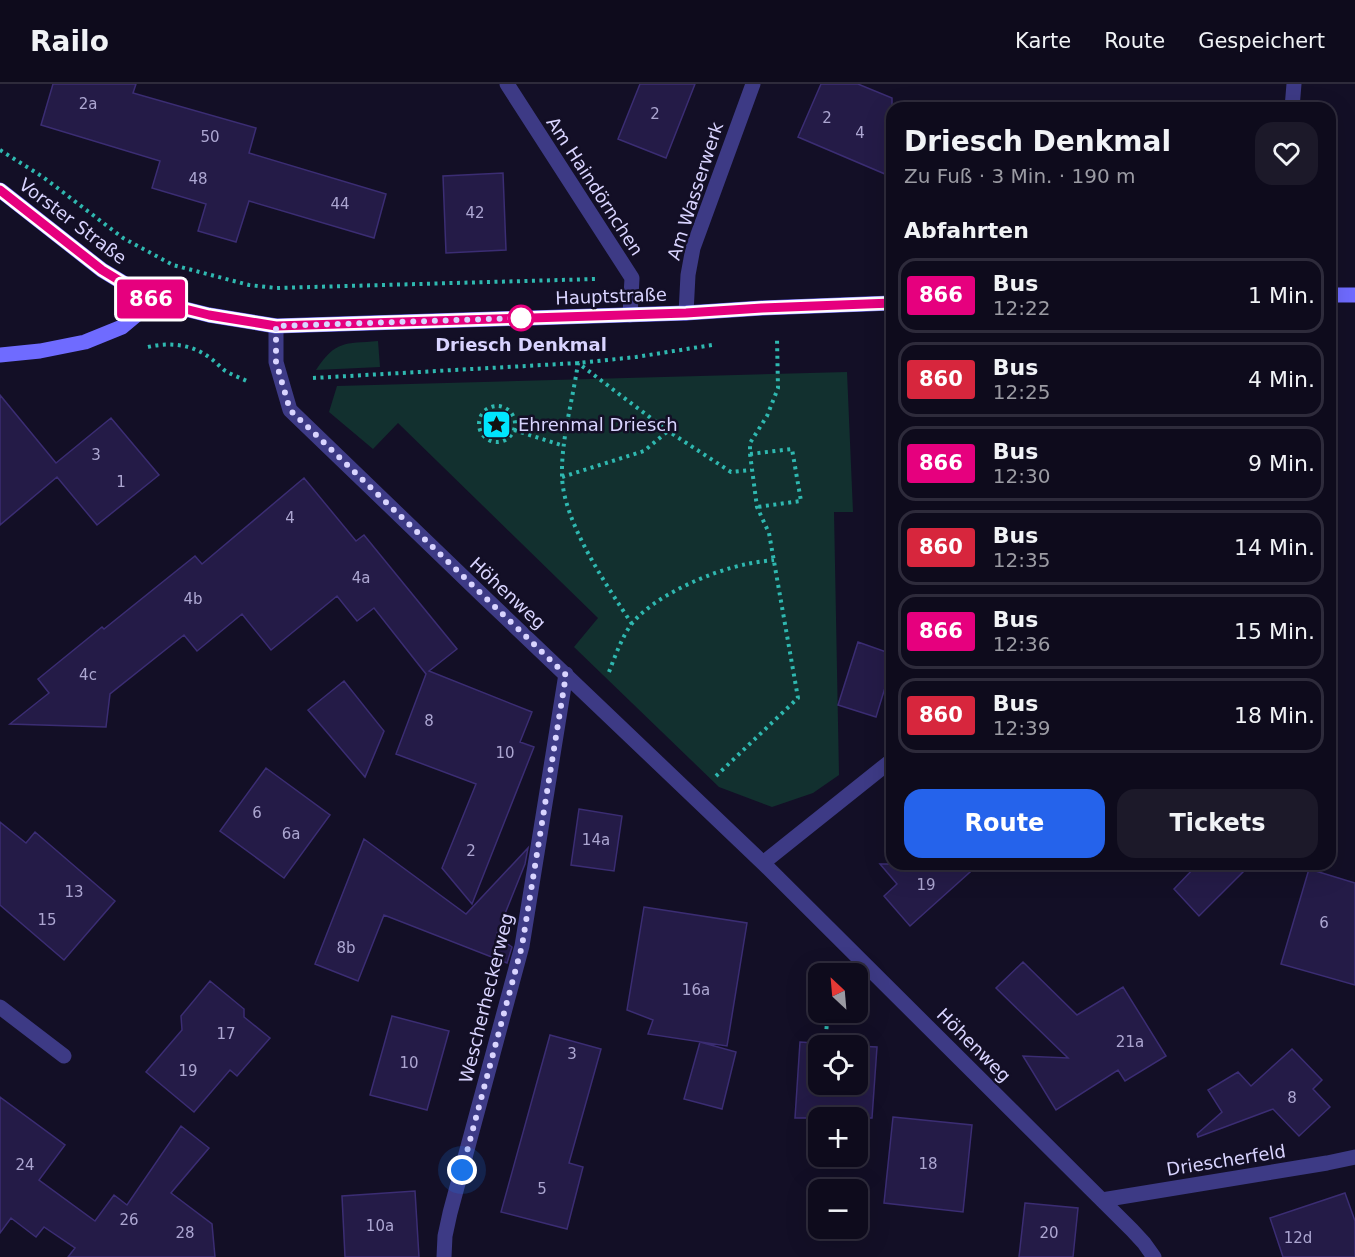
<!DOCTYPE html>
<html lang="de">
<meta charset="utf-8">
<style>
body{margin:0;font-family:"DejaVu Sans",sans-serif;background:#1c1929;color:#f1f3f6;height:100vh;display:flex;flex-direction:column;font-size:22px;white-space:nowrap}
*{box-sizing:border-box;margin:0}
p{font-size:20px;color:#9b9ba3}
.icon{flex:none;width:33px;height:33px;fill:none;stroke:currentColor;stroke-width:2;stroke-linecap:round;stroke-linejoin:round}
.map{position:relative;flex:1;overflow:hidden}
.drawer{position:absolute;left:886px;top:18px;width:450px;height:768px;display:flex;flex-direction:column;background:#0e0b1c;border-radius:18px;box-shadow:0 6px 24px #0002,0 0 0 2px #2e2b3b}
.drawer>*{flex:none}
.badge{padding:0 12px;border-radius:4px;font-size:21px;line-height:39px}
.needle{width:39px;rotate:334deg}
.tools{position:absolute;left:808px;top:879px;display:grid;gap:12px}
.tools a{display:grid;place-items:center;width:60px;height:60px;border-radius:12px;background:#0e0b1c;box-shadow:0 6px 24px #0002,0 0 0 2px #2e2b3b;font-size:30px}
.you{position:absolute;width:30px;height:30px;margin:-15px;border:4px solid #fff;border-radius:50%;background:#1a73e8;box-shadow:0 0 0 9px #1a73e833}
.map>.badge{position:absolute;translate:-50% -50%;box-shadow:0 0 0 3px #fff}
h2{padding:0 18px;font-size:22px;line-height:54px}
.round{display:grid;place-items:center;flex:none;width:63px;height:63px;border-radius:18px;background:#1c1929}
.summary{display:flex;align-items:center;justify-content:space-between;height:102px;padding:0 18px}
h1{font-size:28px;font-weight:700;line-height:45px}
.button{display:flex;gap:12px;margin-top:auto;padding:12px 18px}
.button a{flex:1;height:69px;border-radius:18px;background:#2563eb;color:#fff;font-size:24px;font-weight:700;line-height:69px;text-align:center}
.button a+a{background:#1c1929;color:#f1f3f6}
ul{padding:0;list-style:none}
li{display:flex;align-items:center;gap:18px;height:75px;margin:0 12px 9px;padding:0 6px;border:3px solid #2e2b3b;border-radius:18px}
li div{flex:1}
li b{display:block;font-size:22px}
li em{font-style:normal}
li .badge{min-width:66px;font-weight:700;text-align:center}
header{display:flex;align-items:center;gap:36px;box-sizing:border-box;height:84px;padding:0 30px;background:#0e0b1c;border-bottom:2px solid #2e2b3b}
header strong{font-size:28px}
nav{display:flex;gap:33px;margin-inline-start:auto;font-size:21px}
.map>svg:first-child{display:block}
.green{fill:#12302f}
.building{fill:#241b47;stroke:#3b2d73;stroke-width:1.5}
.lines{fill:none;stroke-linecap:round;stroke-linejoin:round}
.path{stroke:#2fb8b0;stroke-width:4;stroke-dasharray:3 4.5;stroke-linecap:butt}
.lane{stroke:#3d3a85;stroke-width:15}
.street{stroke:#3d3a85;stroke-width:15}
.secondary{stroke:#6f6bff;stroke-width:15}
.line-casing{stroke:#fff;stroke-width:14}
.line{stroke:#e6007e;stroke-width:9}
.walk{stroke:#d9d4ff;stroke-width:6;stroke-dasharray:0 10.8}
.stop-dot{fill:#fff;stroke:#e6007e;stroke-width:3}
.labels{text-anchor:middle;dominant-baseline:central;stroke-width:5;stroke-linejoin:round;paint-order:stroke}
.number-label{font-size:15px;fill:#aca6d1}
.street-label{font-size:18px;fill:#d9d4ff;stroke:#130f26}
.stop-label{font-size:18px;font-weight:bold;fill:#d9d4ff;stroke:#130f26}
.poi-label{font-size:18px;fill:#d9d4ff;stroke:#130f26;text-anchor:start}
</style>
<header>
<strong>Railo</strong>
<nav><a>Karte</a><a>Route</a><a>Gespeichert</a></nav>
</header>
<div class="map">
<svg width="1355" height="1173" viewBox="0 0 1355 1173">
<rect width="100%" height="100%" fill="#130f26"/>
<path class="green" d="M 378,257 L 380,283 L 316,286 C 336,256 344,260 378,257 Z
M 847,288 L 853,428 L 834,428 L 839,691 L 813,709 L 772,723 L 719,703 L 574,563 L 598,534 L 398,339 L 373,365 L 329,328 L 337,302 Z"/>
<path class="building" d="M 53,0 L 136,0 L 133,9 L 256,44 L 249,69 L 386,110 L 374,154 L 249,117 L 236,158 L 198,147 L 206,120 L 152,104 L 160,77 L 41,41 Z
M 640,0 L 695,0 L 666,74 L 618,55 Z
M 821,0 L 858,0 L 892,14 L 892,93 L 798,53 Z
M 503,89 L 506,166 L 446,169 L 443,92 Z
M 0,311 L 56,379 L 111,334 L 159,391 L 97,441 L 57,393 L 0,441 Z
M 304,394 L 356,457 L 364,451 L 457,565 L 429,587 L 532,628 L 520,658 L 534,663 L 472,820 L 442,784 L 476,700 L 396,670 L 426,590 L 374,524 L 357,537 L 337,512 L 271,566 L 242,530 L 197,567 L 184,551 L 110,610 L 106,643 L 10,640 L 49,609 L 38,595 L 102,543 L 104,545 L 195,472 L 202,480 Z
M 858,558 L 892,570 L 892,581 L 876,633 L 838,621 Z
M 344,597 L 384,647 L 365,693 L 308,626 Z
M 266,684 L 330,731 L 284,794 L 220,747 Z
M 579,725 L 622,732 L 614,787 L 571,781 Z
M 0,738 L 26,759 L 35,748 L 115,817 L 64,876 L 0,821 Z
M 364,755 L 466,830 L 528,764 L 525,780 L 496,852 L 512,863 L 507,879 L 384,831 L 358,897 L 315,880 Z
M 880,780 L 979,780 L 910,842 L 884,812 L 897,800 Z
M 1198,780 L 1251,780 L 1199,832 L 1174,805 Z
M 1309,785 L 1355,799 L 1355,901 L 1281,880 Z
M 644,823 L 747,839 L 727,962 L 648,950 L 653,936 L 627,926 Z
M 1023,878 L 1077,931 L 1123,903 L 1166,972 L 1125,997 L 1118,986 L 1056,1026 L 1023,972 L 1068,974 L 996,904 Z
M 210,897 L 244,925 L 244,933 L 270,954 L 237,992 L 230,986 L 194,1028 L 146,988 L 182,946 L 181,932 Z
M 392,932 L 449,947 L 427,1026 L 370,1011 Z
M 550,951 L 601,965 L 569,1079 L 583,1083 L 567,1145 L 501,1128 Z
M 700,958 L 736,968 L 722,1025 L 684,1015 Z
M 800,958 L 857,962 L 819,962 L 819,1000 L 858,1000 L 858,962 L 877,963 L 872,1034 L 795,1034 Z
M 1292,965 L 1322,996 L 1313,1005 L 1330,1023 L 1299,1052 L 1273,1025 L 1198,1053 L 1197,1050 L 1222,1028 L 1208,1006 L 1238,988 L 1251,1002 Z
M 0,1013 L 65,1061 L 39,1096 L 95,1137 L 114,1111 L 127,1121 L 181,1042 L 209,1064 L 171,1109 L 212,1140 L 215,1173 L 68,1173 L 75,1164 L 44,1143 L 36,1153 L 11,1134 L 0,1149 Z
M 893,1033 L 972,1041 L 963,1128 L 884,1119 Z
M 415,1107 L 419,1173 L 345,1173 L 342,1112 Z
M 1345,1109 L 1355,1137 L 1355,1173 L 1283,1173 L 1270,1134 Z
M 1025,1119 L 1078,1124 L 1073,1173 L 1019,1173 Z"/>
<g class="lines">
<path class="path" d="M 0,66 L 43,93 L 123,154 L 173,181 L 249,201 L 276,204 L 596,195
M 148,263 C 169,258 192,260 210,274 C 215,277 219,282 224,286 C 232,291 241,294 249,298
M 313,294 L 578,279 L 636,273 L 712,261
M479 340a18 18 0 1 1 36 0a18 18 0 1 1-36 0Z
M 514,346 L 564,362
M 750,370 L 792,365 L 801,417 L 757,423
M 562,393 L 644,367 L 668,347
M 632,540 C 607,502 563,438 562,392 C 561,356 573,315 578,279 L 668,347 L 731,388 L 751,386
M 609,588 C 615,572 621,556 630,542 C 651,513 711,487 747,480 C 756,478 765,477 774,476
M 716,692 L 798,614 L 769,449 L 757,423 L 750,370 L 750,359 L 767,332 L 778,304 L 777,255
M 825,960 L 828,928"/>
<path class="lane" d="M 1292,24 L 1294,0"/>
<path class="street" d="M 507,0 L 632,194 L 630,231
M 686,229 L 688,191 L 693,164 L 753,0
M 276,242 L 276,278 L 290,326 L 482,511 L 763,779 L 1132,1146 L 1144,1159 L 1154,1173
M 763,779 L 892,676
M 0,923 L 64,972
M 1102,1116 L 1327,1079 L 1355,1073
M 444,1173 L 445,1152 L 450,1129 L 522,862 L 566,590"/>
<path class="secondary" d="M 0,106 L 102,186 L 153,217 L 209,231 L 276,242 L 686,229 L 762,224 L 892,219
M 1330,211 L 1355,211
M 0,271 L 40,267 L 85,258 L 122,243 L 153,217"/>
</g>
<g class="lines">
<defs>
<path id="line" d="M 0,106 L 102,186 L 153,217 L 209,231 L 276,242 L 686,229 L 762,224 L 892,219"/>
</defs>
<use href="#line" class="line-casing"/>
<use href="#line" class="line"/>
<path class="walk" d="M 462,1086 L 522,862 L 566,591 L 290,326 L 276,278 L 276,242 L 521,234"/>
</g>
<defs>
<symbol id="sight-square" viewBox="-11 -11 22 22"><rect x="-9" y="-9" width="18" height="18" rx="4" fill="#00e5ff" stroke="#130f26"/><path d="M0-6L1.8-2.2L6-1.7L2.9 1.2L3.7 5.4L0 3.3L-3.7 5.4L-2.9 1.2L-6-1.7L-1.8-2.2Z" fill="#111"/></symbol>
</defs>
<g fill-rule="evenodd">
<use href="#sight-square" x="480" y="324" width="33" height="33"/>
</g>
<circle class="stop-dot" cx="521" cy="234" r="12"/>
<g class="labels">
<g class="number-label">
<text x="88" y="20">2a</text>
<text x="655" y="30">2</text>
<text x="827" y="34">2</text>
<text x="860" y="49">4</text>
<text x="210" y="53">50</text>
<text x="198" y="95">48</text>
<text x="340" y="120">44</text>
<text x="475" y="129">42</text>
<text x="96" y="371">3</text>
<text x="121" y="398">1</text>
<text x="290" y="434">4</text>
<text x="361" y="494">4a</text>
<text x="193" y="515">4b</text>
<text x="88" y="591">4c</text>
<text x="429" y="637">8</text>
<text x="505" y="669">10</text>
<text x="257" y="729">6</text>
<text x="291" y="750">6a</text>
<text x="596" y="756">14a</text>
<text x="471" y="767">2</text>
<text x="926" y="801">19</text>
<text x="74" y="808">13</text>
<text x="47" y="836">15</text>
<text x="1324" y="839">6</text>
<text x="346" y="864">8b</text>
<text x="696" y="906">16a</text>
<text x="226" y="950">17</text>
<text x="1130" y="958">21a</text>
<text x="572" y="970">3</text>
<text x="409" y="979">10</text>
<text x="188" y="987">19</text>
<text x="1292" y="1014">8</text>
<text x="928" y="1080">18</text>
<text x="25" y="1081">24</text>
<text x="542" y="1105">5</text>
<text x="129" y="1136">26</text>
<text x="380" y="1142">10a</text>
<text x="185" y="1149">28</text>
<text x="1049" y="1149">20</text>
<text x="1298" y="1154">12d</text>
</g>
<g class="street-label">
<text transform="translate(595 102) rotate(57)">Am Haindörnchen</text>
<text transform="translate(695 107) rotate(-72)">Am Wasserwerk</text>
<text transform="translate(73 137) rotate(37)">Vorster Straße</text>
<text transform="translate(611 212) rotate(-2)">Hauptstraße</text>
<text transform="translate(508 509) rotate(43)">Höhenweg</text>
<text transform="translate(486 914) rotate(-76)">Wescherheckerweg</text>
<text transform="translate(974 961) rotate(45)">Höhenweg</text>
<text transform="translate(1226 1076) rotate(-9)">Driescherfeld</text>
</g>
<g class="stop-label">
<text x="521" y="260">Driesch Denkmal</text>
</g>
<g class="poi-label">
<text x="518" y="340">Ehrenmal Driesch</text>
</g>
</g>
</svg>
<div class="tools">
<a><svg class="needle" viewBox="-14 -14 28 28"><path d="M0-13l5 13h-10z" fill="#e53935"/><path d="M0 13l5-13h-10z" fill="#9b9ba3"/></svg></a>
<a><svg class="icon" aria-label="locate" viewBox="0 0 24 24"><circle cx="12" cy="12" r="6"/><path d="M12 2v4M12 18v4M2 12h4M18 12h4"/></svg></a>
<a>+</a>
<a>−</a>
</div>
<div class="you" style="left:462px;top:1086px"></div>
<b class="badge" style="left:151px;top:215px;background:#e6007e;color:#fff">866</b>
<section class="drawer">
<div class="summary"><div><h1>Driesch Denkmal</h1><p>Zu Fuß · 3 Min. · 190 m</p></div><a class="round"><svg class="icon" aria-label="heart" viewBox="0 0 24 24"><path d="M12 20l-8-8c-3-5 5-10 8-4 3-6 11-1 8 4z"/></svg></a></div>
<h2>Abfahrten</h2>
<ul>
<li><span class="badge" style="background:#e6007e;color:#fff">866</span><div><b>Bus</b><p>12:22</p></div><em>1 Min.</em></li>
<li><span class="badge" style="background:#d7263d;color:#fff">860</span><div><b>Bus</b><p>12:25</p></div><em>4 Min.</em></li>
<li><span class="badge" style="background:#e6007e;color:#fff">866</span><div><b>Bus</b><p>12:30</p></div><em>9 Min.</em></li>
<li><span class="badge" style="background:#d7263d;color:#fff">860</span><div><b>Bus</b><p>12:35</p></div><em>14 Min.</em></li>
<li><span class="badge" style="background:#e6007e;color:#fff">866</span><div><b>Bus</b><p>12:36</p></div><em>15 Min.</em></li>
<li><span class="badge" style="background:#d7263d;color:#fff">860</span><div><b>Bus</b><p>12:39</p></div><em>18 Min.</em></li>
</ul>
<div class="button"><a>Route</a><a>Tickets</a></div>
</section>
</div>
